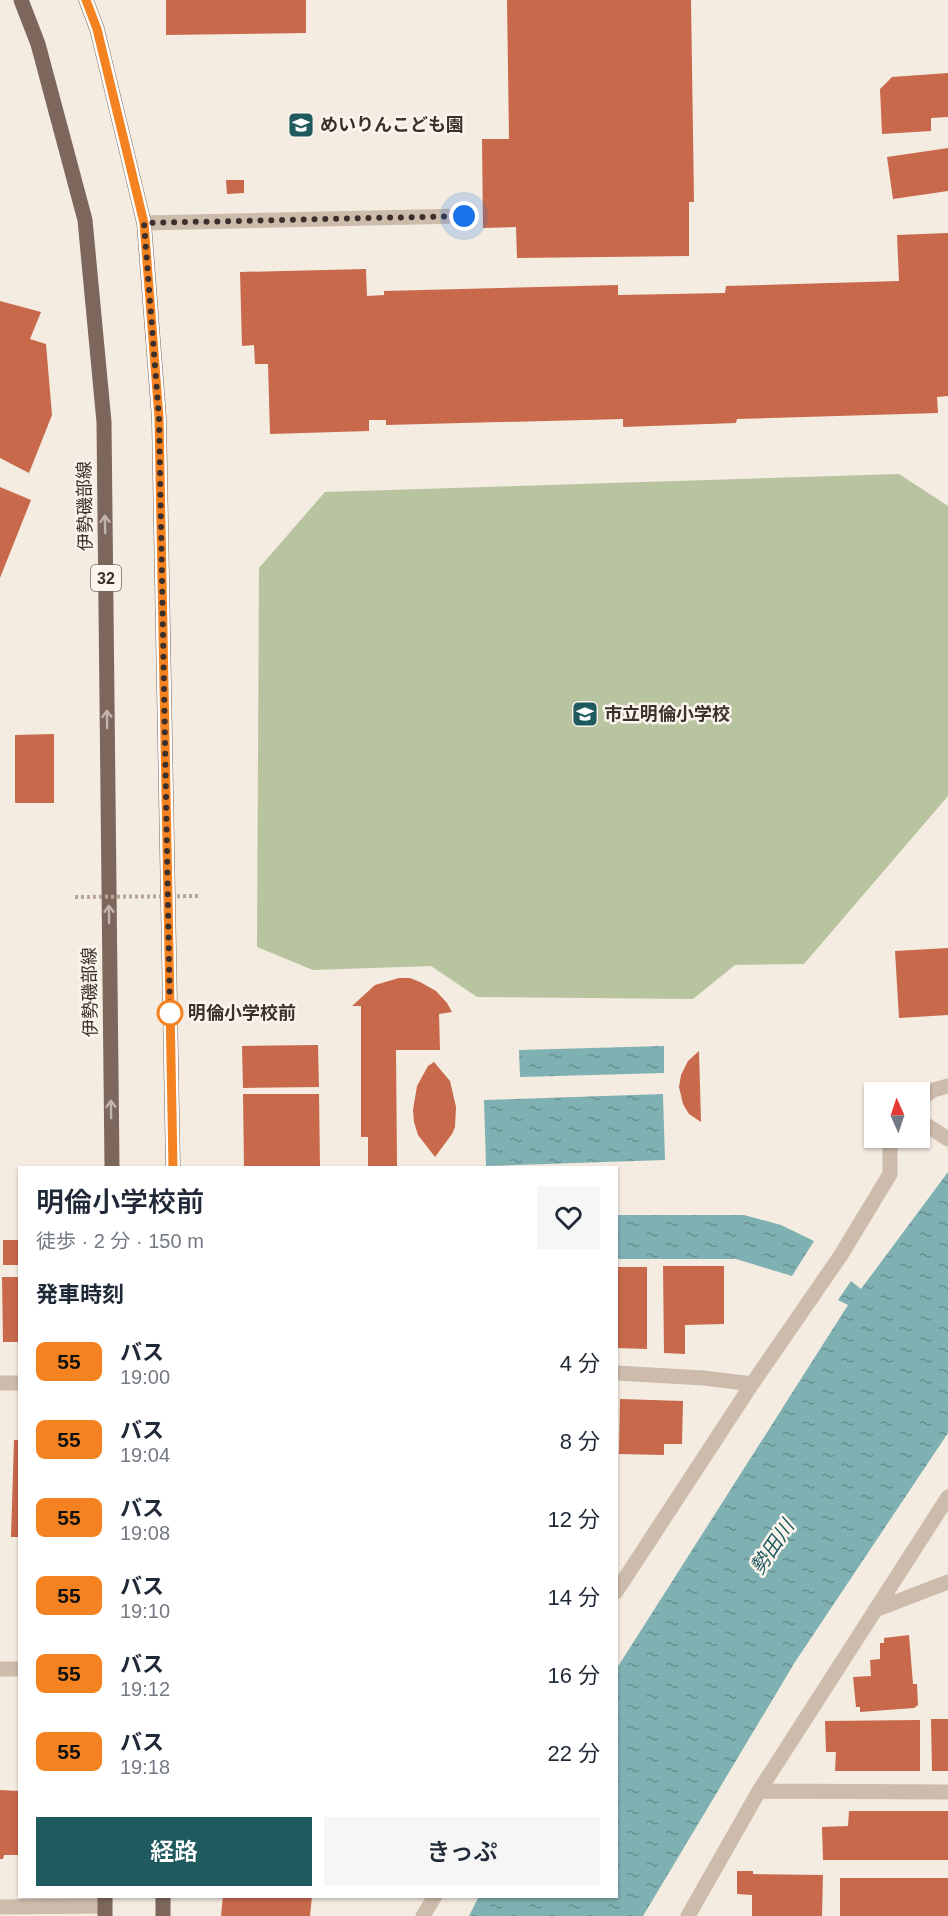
<!DOCTYPE html>
<html lang="ja">
<meta charset="utf-8">
<style>
body{margin:0;font-family:Arial,"Noto Sans JP",sans-serif;background:#f6f6f7;color:#1f2937;height:100vh;display:flex;flex-direction:column;font-size:22px;white-space:nowrap}
*{box-sizing:border-box;margin:0}
p{font-size:20px;color:#747a83}
.icon{flex:none;width:33px;height:33px;fill:none;stroke:currentColor;stroke-width:2;stroke-linecap:round;stroke-linejoin:round}
.map{position:relative;flex:1;overflow:hidden}
.drawer{position:absolute;left:18px;top:1166px;width:600px;height:732px;display:flex;flex-direction:column;background:#fff;border-radius:0px;box-shadow:0 2px 4px #0004}
.drawer>*{flex:none}
.badge{padding:0 12px;border-radius:9px;font-size:21px;line-height:39px}
.needle{width:39px;rotate:357deg}
.controls{position:absolute;left:864px;top:1082px;display:grid;gap:12px}
.controls a{display:grid;place-items:center;width:66px;height:66px;border-radius:0px;background:#fff;box-shadow:0 2px 4px #0004;font-size:30px}
.you{position:absolute;width:30px;height:30px;margin:-15px;border:4px solid #fff;border-radius:50%;background:#1a73e8;box-shadow:0 0 0 9px #1a73e833}
.map>.badge{position:absolute;translate:-50% -50%;box-shadow:0 0 0 3px #fff}
h2{padding:0 18px;font-size:22px;line-height:54px}
.round{display:grid;place-items:center;flex:none;width:63px;height:63px;border-radius:0px;background:#f6f6f7}
.headline{display:flex;align-items:center;justify-content:space-between;height:102px;padding:0 18px}
h1{font-size:28px;font-weight:600;line-height:45px}
.cta{display:flex;gap:12px;margin-top:auto;padding:12px 18px}
.cta a{flex:1;height:69px;border-radius:0px;background:#1f5a5e;color:#fff;font-size:24px;font-weight:600;line-height:69px;text-align:center}
.cta a+a{background:#f6f6f7;color:#1f2937}
ul{padding:0;list-style:none}
li{display:flex;align-items:center;gap:18px;height:78px;padding:0 18px}
li div{flex:1}
li b{display:block;font-size:22px}
li em{font-style:normal}
li .badge{min-width:66px;font-weight:700;text-align:center}
.map>svg:first-child{display:block}
.pitch{fill:#b8c4a0}
.water{fill:url(#water-ripples)}
.building{fill:#c8694b}
.lines{fill:none;stroke-linecap:round;stroke-linejoin:round}
.lane{stroke:#cdbbac;stroke-width:15}
.street{stroke:#cdbbac;stroke-width:15}
.primary{stroke:#7d675c;stroke-width:15}
.path-bridge{stroke:#b9a596;stroke-width:4;stroke-dasharray:3 3;stroke-linecap:butt}
.oneway{stroke:#c2b5ac}
.line-casing{stroke:#fff;stroke-width:14}
.line{stroke:#f58220;stroke-width:9}
.walk{stroke:#3b302b;stroke-width:6;stroke-dasharray:0 10.8}
.stop-dot{fill:#fff;stroke:#f58220;stroke-width:3}
.labels{text-anchor:middle;dominant-baseline:central;stroke-width:5;stroke-linejoin:round;paint-order:stroke}
.shield{fill:#fbf5ee;stroke:#756b66;stroke-width:1.5}
.shield-label{font-size:16px;font-weight:bold;fill:#3b302b}
.poi-label{font-size:18px;font-weight:bold;fill:#3b302b;stroke:#fbf5ee;text-anchor:start}
.street-label{font-size:18px;fill:#3b302b;stroke:#fbf5ee}
.stop-label{font-size:18px;font-weight:bold;fill:#3b302b;stroke:#fbf5ee;text-anchor:start}
.water-label{font-size:20px;font-style:italic;fill:#1f5a5e;stroke:#fbf5ee}
</style>
<div class="map">
<svg width="948" height="1916" viewBox="0 0 948 1916">
<defs>
<pattern id="water-ripples" width="26" height="14" patternUnits="userSpaceOnUse" patternTransform="scale(1.5)"><rect width="26" height="14" fill="#7fb0b2"/><path d="M2 4q2-2 4 0t4 0M15 11q2-2 4 0t4 0" fill="none" stroke="#699091"/></pattern>
</defs>
<rect width="100%" height="100%" fill="#f4ebe1"/>
<path class="pitch" d="M 899,474 L 948,506 L 948,796 L 804,964 L 735,965 L 693,999 L 477,997 L 431,966 L 313,970 L 257,947 L 259,568 L 325,492 Z"/>
<path class="water" d="M 664,1046 L 664,1073 L 520,1077 L 519,1050 Z
M 663,1094 L 665,1160 L 486,1166 L 484,1100 Z
M 948,1172 L 948,1433 L 795,1662 L 643,1916 L 469,1916 L 479,1896 L 616,1896 L 617,1668 L 848,1305 L 838,1300 L 851,1281 L 861,1289 Z
M 617,1215 L 744,1215 L 781,1225 L 814,1241 L 792,1276 L 736,1259 L 617,1259 Z"/>
<path class="building" d="M 166,0 L 306,0 L 306,33 L 166,35 Z
M 507,0 L 691,0 L 694,202 L 689,202 L 689,256 L 517,258 L 516,227 L 483,228 L 482,139 L 509,139 Z
M 948,73 L 948,117 L 931,118 L 931,131 L 882,134 L 880,89 L 892,77 Z
M 948,148 L 948,191 L 893,199 L 887,157 Z
M 226,180 L 244,180 L 244,193 L 227,194 Z
M 948,233 L 948,396 L 937,397 L 938,413 L 737,419 L 736,423 L 623,427 L 623,419 L 386,425 L 386,420 L 369,420 L 369,431 L 270,434 L 268,364 L 255,364 L 254,345 L 242,346 L 240,272 L 366,269 L 367,296 L 384,295 L 384,291 L 618,285 L 618,295 L 725,293 L 726,286 L 899,281 L 897,235 Z
M 0,301 L 41,312 L 30,339 L 46,344 L 52,415 L 29,473 L 0,458 Z
M 0,487 L 31,500 L 0,578 Z
M 54,734 L 54,803 L 15,803 L 15,735 Z
M 948,948 L 948,1015 L 899,1018 L 895,951 Z
M 399,978 L 410,978 L 420,982 L 436,991 L 447,1003 L 452,1012 L 439,1014 L 440,1050 L 396,1050 L 397,1167 L 368,1167 L 368,1137 L 361,1137 L 361,1006 L 352,1006 L 375,985 Z
M 318,1045 L 319,1087 L 243,1088 L 242,1046 Z
M 699,1051 L 701,1122 L 689,1114 L 683,1104 L 679,1087 L 681,1075 L 688,1061 Z
M 434,1062 L 450,1081 L 456,1107 L 455,1127 L 452,1134 L 435,1157 L 418,1135 L 414,1122 L 413,1110 L 417,1086 L 428,1066 Z
M 243,1094 L 319,1094 L 320,1167 L 244,1167 Z
M 3,1240 L 20,1240 L 20,1265 L 3,1265 Z
M 663,1266 L 724,1266 L 724,1324 L 685,1325 L 685,1354 L 664,1353 Z
M 616,1267 L 647,1267 L 647,1349 L 616,1348 Z
M 2,1277 L 20,1277 L 20,1342 L 3,1342 Z
M 620,1399 L 683,1401 L 682,1444 L 664,1444 L 664,1455 L 619,1454 Z
M 14,1440 L 20,1440 L 20,1537 L 11,1537 Z
M 909,1635 L 913,1684 L 917,1684 L 918,1705 L 914,1708 L 860,1712 L 860,1707 L 856,1707 L 853,1677 L 871,1676 L 870,1660 L 880,1659 L 880,1643 L 884,1643 L 884,1638 Z
M 931,1719 L 948,1719 L 948,1771 L 932,1771 Z
M 920,1720 L 920,1771 L 835,1771 L 836,1752 L 826,1752 L 825,1721 Z
M 0,1790 L 20,1791 L 20,1855 L 4,1855 L 3,1859 L 0,1859 Z
M 849,1811 L 948,1811 L 948,1860 L 823,1860 L 822,1827 L 848,1826 Z
M 737,1871 L 753,1871 L 753,1874 L 823,1875 L 822,1916 L 752,1916 L 752,1895 L 737,1894 Z
M 840,1878 L 948,1878 L 948,1916 L 840,1916 Z
M 223,1896 L 312,1896 L 310,1916 L 221,1916 Z"/>
<g class="lines">
<path class="lane" d="M 144,223 L 464,216"/>
<path class="street" d="M 920,1100 L 933,1090 L 948,1086
M 920,1121 L 948,1139
M 616,1373 L 704,1378 L 752,1384
M 0,1383 L 20,1383
M 616,1592 L 752,1384 L 841,1255 L 890,1174 L 890,1137
M 875,1610 L 948,1582
M 0,1669 L 20,1669
M 759,1791 L 948,1792
M 0,1907 L 105,1906
M 423,1916 L 435,1896
M 688,1916 L 759,1791 L 948,1497"/>
<path class="primary" d="M 21,0 L 38,44 L 85,220 L 104,422 L 112,1167
M 86,0 L 97,29 L 144,223 L 159,418 L 173,1167
M 105,1916 L 105,1896
M 163,1916 L 163,1896"/>
<path class="path-bridge" d="M 75,897 L 201,896"/>
</g>
<defs><path id="oneway-shaft" d="M-6 0H5M1.5-3L5.5 0L1.5 3" fill="none" stroke-width="1.6" stroke-linecap="round" stroke-linejoin="round" transform="scale(1.5)"/></defs>
<g class="oneway">
<use href="#oneway-shaft" transform="translate(105 524) rotate(-91)"/>
<use href="#oneway-shaft" transform="translate(107 719) rotate(-91)"/>
<use href="#oneway-shaft" transform="translate(109 914) rotate(-91)"/>
<use href="#oneway-shaft" transform="translate(111 1109) rotate(-91)"/>
</g>
<g class="lines">
<defs>
<path id="line" d="M 86,0 L 97,29 L 144,223 L 159,418 L 173,1167"/>
</defs>
<use href="#line" class="line-casing"/>
<use href="#line" class="line"/>
<path class="walk" d="M 170,1013 L 159,418 L 144,223 L 464,216"/>
</g>
<defs>
<symbol id="school-square" viewBox="-11 -11 22 22"><rect x="-9" y="-9" width="18" height="18" rx="4" fill="#1f5a5e" stroke="#fbf5ee"/><path d="M0-5L7-2L0 1L-7-2ZM-4 1L0 2.5L4 1V4Q0 6-4 4Z" fill="#fff"/></symbol>
</defs>
<g fill-rule="evenodd">
<use href="#school-square" x="286" y="110" width="30" height="30"/>
<use href="#school-square" x="570" y="699" width="30" height="30"/>
</g>
<circle class="stop-dot" cx="170" cy="1013" r="12"/>
<g class="labels">
<rect class="shield" x="91" y="565" width="30" height="26" rx="4.5"/>
<g class="shield-label">
<text x="106" y="578">32</text>
</g>
<g class="poi-label">
<text x="320" y="125">めいりんこども園</text>
<text x="604" y="714">市立明倫小学校</text>
</g>
<g class="street-label">
<text transform="translate(85 506) rotate(-91)">伊勢磯部線</text>
<text transform="translate(90 992) rotate(-91)">伊勢磯部線</text>
</g>
<g class="stop-label">
<text x="188" y="1013">明倫小学校前</text>
</g>
<g class="water-label">
<text transform="translate(772 1547) rotate(-56)">勢田川</text>
</g>
</g>
</svg>
<div class="controls">
<a><svg class="needle" viewBox="-14 -14 28 28"><path d="M0-13l5 13h-10z" fill="#e53935"/><path d="M0 13l5-13h-10z" fill="#747a83"/></svg></a>
</div>
<div class="you" style="left:464px;top:216px"></div>
<section class="drawer">
<div class="headline"><div><h1>明倫小学校前</h1><p>徒歩 · 2 分 · 150 m</p></div><a class="round"><svg class="icon" aria-label="heart" viewBox="0 0 24 24"><path d="M12 20l-8-8c-3-5 5-10 8-4 3-6 11-1 8 4z"/></svg></a></div>
<h2>発車時刻</h2>
<ul>
<li><span class="badge" style="background:#f58220;color:#111">55</span><div><b>バス</b><p>19:00</p></div><em>4 分</em></li>
<li><span class="badge" style="background:#f58220;color:#111">55</span><div><b>バス</b><p>19:04</p></div><em>8 分</em></li>
<li><span class="badge" style="background:#f58220;color:#111">55</span><div><b>バス</b><p>19:08</p></div><em>12 分</em></li>
<li><span class="badge" style="background:#f58220;color:#111">55</span><div><b>バス</b><p>19:10</p></div><em>14 分</em></li>
<li><span class="badge" style="background:#f58220;color:#111">55</span><div><b>バス</b><p>19:12</p></div><em>16 分</em></li>
<li><span class="badge" style="background:#f58220;color:#111">55</span><div><b>バス</b><p>19:18</p></div><em>22 分</em></li>
</ul>
<div class="cta"><a>経路</a><a>きっぷ</a></div>
</section>
</div>
